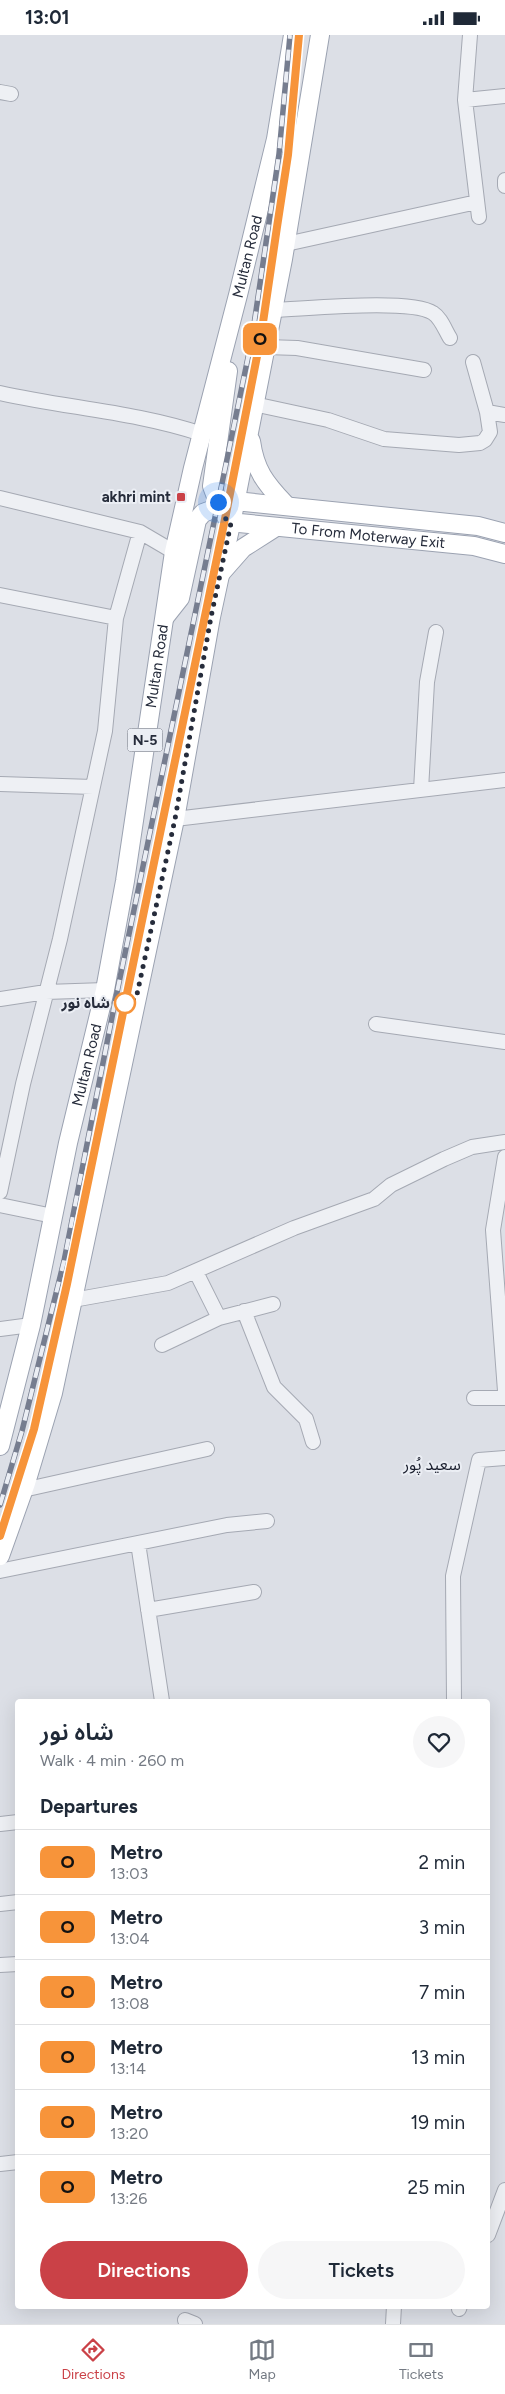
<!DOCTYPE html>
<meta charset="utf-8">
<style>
body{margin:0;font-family:Figtree,"Noto Sans Arabic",sans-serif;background:#f6f6f7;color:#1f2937;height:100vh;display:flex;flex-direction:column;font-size:19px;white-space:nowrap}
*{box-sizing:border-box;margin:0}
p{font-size:16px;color:#747a83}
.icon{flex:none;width:28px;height:28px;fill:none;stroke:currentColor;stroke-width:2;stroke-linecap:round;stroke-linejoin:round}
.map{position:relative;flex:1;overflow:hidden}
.sheet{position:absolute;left:15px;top:1664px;width:475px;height:610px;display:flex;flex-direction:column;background:#fff;border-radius:5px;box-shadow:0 5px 20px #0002}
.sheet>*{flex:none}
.badge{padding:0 10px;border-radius:8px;font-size:18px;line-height:32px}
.you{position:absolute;width:25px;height:25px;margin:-12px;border:4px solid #fff;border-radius:50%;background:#1a73e8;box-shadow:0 0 0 8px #1a73e833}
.map>.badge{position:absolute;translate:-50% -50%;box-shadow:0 0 0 2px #fff}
h2{padding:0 25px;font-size:19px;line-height:45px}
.round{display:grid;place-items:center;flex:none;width:52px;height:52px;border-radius:26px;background:#f6f6f7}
.overview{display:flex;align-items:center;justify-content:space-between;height:85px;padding:0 25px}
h1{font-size:24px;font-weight:600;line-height:38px}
.primary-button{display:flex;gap:10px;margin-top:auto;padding:10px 25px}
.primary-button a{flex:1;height:58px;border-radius:30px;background:#ca4147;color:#fff;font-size:20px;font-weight:600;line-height:58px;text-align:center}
.primary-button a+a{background:#f6f6f7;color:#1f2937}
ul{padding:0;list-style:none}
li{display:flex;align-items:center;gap:15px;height:65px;padding:0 25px;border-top:1px solid #e0e1e3}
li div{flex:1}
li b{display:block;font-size:19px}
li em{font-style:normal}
li .badge{min-width:55px;font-weight:700;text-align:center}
.status{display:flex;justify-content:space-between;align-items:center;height:35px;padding:0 25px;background:#fff;direction:ltr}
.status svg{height:14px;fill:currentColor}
.menu{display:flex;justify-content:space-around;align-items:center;height:70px;border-top:1px solid #e0e1e3;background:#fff;font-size:14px;color:#747a83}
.menu a{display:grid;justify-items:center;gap:2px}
.menu .current{color:#ca4147}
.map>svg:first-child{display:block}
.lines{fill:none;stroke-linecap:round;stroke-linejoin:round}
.minor-casing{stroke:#a5a9b3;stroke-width:16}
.major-casing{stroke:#9ba2b1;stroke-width:20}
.minor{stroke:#eef0f4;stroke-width:14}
.major{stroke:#fff;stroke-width:18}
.rail-casing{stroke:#767d8f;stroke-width:5.5}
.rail{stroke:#ebeef4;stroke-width:4;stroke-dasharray:11;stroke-linecap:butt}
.line-casing{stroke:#fff;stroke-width:11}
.line{stroke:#f7943a;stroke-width:8}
.walk{stroke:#262c3b;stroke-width:5;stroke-dasharray:0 9}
.poi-dot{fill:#ca4147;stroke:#ebeef4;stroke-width:2}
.stop-dot{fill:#fff;stroke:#f7943a;stroke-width:2.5}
.labels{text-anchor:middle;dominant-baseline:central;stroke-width:4;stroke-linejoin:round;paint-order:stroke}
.shield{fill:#ebeef4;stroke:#616672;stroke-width:1}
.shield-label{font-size:14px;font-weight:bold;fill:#262c3b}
.street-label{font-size:15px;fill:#262c3b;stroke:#ebeef4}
.poi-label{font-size:15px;font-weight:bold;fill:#262c3b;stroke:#ebeef4;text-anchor:end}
.stop-label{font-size:15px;font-weight:bold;fill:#262c3b;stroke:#ebeef4;text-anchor:end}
.neighbourhood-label{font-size:16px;fill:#191d2c;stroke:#ebeef4}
</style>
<div class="status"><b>13:01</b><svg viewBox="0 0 49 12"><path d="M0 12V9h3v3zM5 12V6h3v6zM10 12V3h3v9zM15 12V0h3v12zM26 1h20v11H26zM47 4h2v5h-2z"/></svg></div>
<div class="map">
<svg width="505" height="2289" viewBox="0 0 505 2289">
<rect width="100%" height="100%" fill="#dcdfe6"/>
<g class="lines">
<defs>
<path id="minor" d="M 470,0 L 465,65 L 479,182
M 0,57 L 11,59
M 465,65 L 505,61
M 505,145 L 505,151
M 286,209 L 477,167
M 273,275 C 305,274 411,263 433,278 C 441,283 445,295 450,303
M 266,312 L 297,313 L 424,335
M 473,327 L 487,377 L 505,380
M 0,358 C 67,373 136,377 202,399
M 254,369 L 328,385 L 384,404 L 459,410 L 480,408 L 485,405 L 490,397 L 487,377
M 0,463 L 140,497 L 174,517
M 0,560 L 116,583
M 0,749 L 93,752
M 421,755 L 427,647 L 436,597
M 175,784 L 505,745
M 0,964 L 46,957 L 105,955
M 376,989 L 505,1007
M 505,1122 L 493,1195 L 505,1356
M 0,1157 L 23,1049 L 60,904 L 105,696 L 116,583 L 140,497
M 0,1170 L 53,1181
M 196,1237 L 219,1283
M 73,1265 L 168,1248 L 294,1193 L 374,1164 L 391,1150 L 444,1124 L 472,1112 L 505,1107
M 244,1276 L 274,1352 L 306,1384 L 313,1407
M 0,1294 L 31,1290
M 162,1310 L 219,1283 L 273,1269
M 474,1363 L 505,1363
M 23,1455 L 207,1414
M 138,1508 L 162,1666
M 0,1536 L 227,1490 L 267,1486
M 148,1575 L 254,1557
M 454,1666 L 453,1541 L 479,1425 L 505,1423
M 0,1789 L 18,1787
M 0,1869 L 18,1867
M 0,1930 L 18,1929
M 0,2129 L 18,2127
M 488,2200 L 505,2155
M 459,2274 L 460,2271
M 185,2285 L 195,2289
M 393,2289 L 394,2271"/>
<g id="major">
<path id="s1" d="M 228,336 L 212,451 L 218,467 L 229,487 L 474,511 L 505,519"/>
<path d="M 251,406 C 255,435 265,448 285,469"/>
<path d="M 221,538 L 243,513 L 276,492"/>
<path d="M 165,582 L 180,563 L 197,485 L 203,478 L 235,466 L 478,491 L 505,498"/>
<path id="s2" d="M 0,1411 L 31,1290 L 68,1108 L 105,955 L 125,846 L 174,517 L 193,433 L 238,260 L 276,104 L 293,0"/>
<path d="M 0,1521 L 26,1448 L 53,1358 L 175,784 L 211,582 L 231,489 L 283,224 L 320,0"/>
</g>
</defs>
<use href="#minor" class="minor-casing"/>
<use href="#major" class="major-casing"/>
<use href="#minor" class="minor"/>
<use href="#major" class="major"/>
<defs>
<path id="rail" d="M 0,1470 L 22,1396 L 64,1226 L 115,967 L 252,303 L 279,119 L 290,0
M 0,1501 L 34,1395 L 67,1249 L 226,479 L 261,301 L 288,119 L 299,0"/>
</defs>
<use href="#rail" class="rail-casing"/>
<use href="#rail" class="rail"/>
</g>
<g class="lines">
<defs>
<path id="line" d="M 0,1501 L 34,1394 L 67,1249 L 226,479 L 261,301 L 277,192 L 288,120 L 299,0"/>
</defs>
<use href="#line" class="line-casing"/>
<use href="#line" class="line"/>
<path class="walk" d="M 125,968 L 136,964 L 175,784 L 211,582 L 231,488 L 225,483 L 218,467"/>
</g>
<rect class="poi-dot" x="176" y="457" width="10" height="10" rx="2.5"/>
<circle class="stop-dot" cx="125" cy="968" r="10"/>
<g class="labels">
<rect class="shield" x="127.5" y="693.5" width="35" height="23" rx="4"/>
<g class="shield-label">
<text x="145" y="705">N-5</text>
</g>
<g class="street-label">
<text stroke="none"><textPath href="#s2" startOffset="1216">Multan Road</textPath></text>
<text stroke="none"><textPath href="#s1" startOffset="296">To From Moterway Exit</textPath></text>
<text stroke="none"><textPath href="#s2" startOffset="796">Multan Road</textPath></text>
<text stroke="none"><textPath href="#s2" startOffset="391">Multan Road</textPath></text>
</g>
<g class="poi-label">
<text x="171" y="462">akhri mint</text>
</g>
<g class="stop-label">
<text x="110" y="968">شاہ نور</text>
</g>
<g class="neighbourhood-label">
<text x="432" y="1429">سعید پُور</text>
</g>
</g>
</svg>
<div class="you" style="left:218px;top:467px"></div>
<b class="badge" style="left:260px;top:304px;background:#f7943a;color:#111">O</b>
<section class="sheet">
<div class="overview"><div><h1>شاہ نور</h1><p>Walk · 4 min · 260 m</p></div><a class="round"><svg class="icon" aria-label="heart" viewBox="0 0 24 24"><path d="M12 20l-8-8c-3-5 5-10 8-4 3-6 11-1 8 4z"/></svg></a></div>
<h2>Departures</h2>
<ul>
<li><span class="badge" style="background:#f7943a;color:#111">O</span><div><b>Metro</b><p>13:03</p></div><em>2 min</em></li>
<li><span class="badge" style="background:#f7943a;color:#111">O</span><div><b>Metro</b><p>13:04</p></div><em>3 min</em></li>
<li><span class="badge" style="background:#f7943a;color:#111">O</span><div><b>Metro</b><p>13:08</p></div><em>7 min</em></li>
<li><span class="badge" style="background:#f7943a;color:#111">O</span><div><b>Metro</b><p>13:14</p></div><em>13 min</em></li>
<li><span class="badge" style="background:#f7943a;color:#111">O</span><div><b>Metro</b><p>13:20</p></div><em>19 min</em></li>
<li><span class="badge" style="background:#f7943a;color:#111">O</span><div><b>Metro</b><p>13:26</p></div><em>25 min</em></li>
</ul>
<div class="primary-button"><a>Directions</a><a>Tickets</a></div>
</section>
</div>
<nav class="menu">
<a class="current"><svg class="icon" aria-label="directions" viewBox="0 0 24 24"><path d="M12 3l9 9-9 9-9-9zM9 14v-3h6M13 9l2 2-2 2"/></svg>Directions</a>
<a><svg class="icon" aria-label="map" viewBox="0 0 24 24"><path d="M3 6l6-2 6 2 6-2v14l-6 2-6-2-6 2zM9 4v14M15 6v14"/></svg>Map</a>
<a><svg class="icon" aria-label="tickets" viewBox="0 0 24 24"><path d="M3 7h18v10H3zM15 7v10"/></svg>Tickets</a>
</nav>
